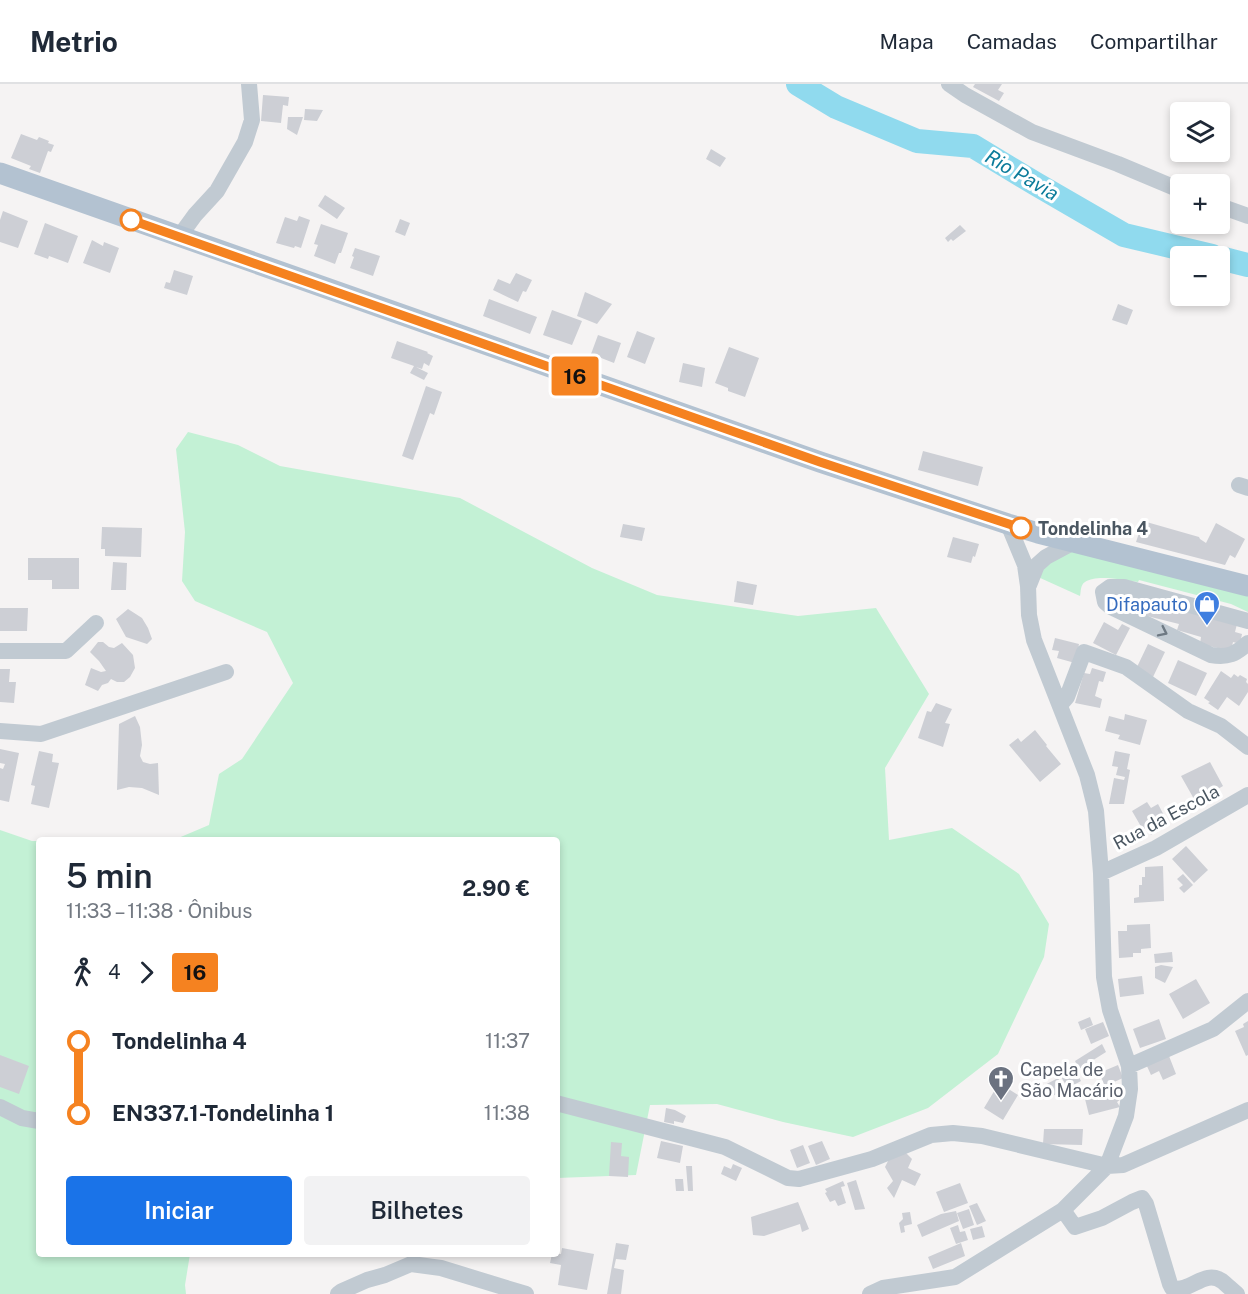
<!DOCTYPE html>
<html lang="pt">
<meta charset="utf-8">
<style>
body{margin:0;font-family:"Public Sans",sans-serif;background:#f2f2f3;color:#1f2937;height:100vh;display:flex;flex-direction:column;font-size:22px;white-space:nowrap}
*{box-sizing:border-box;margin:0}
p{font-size:20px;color:#747a83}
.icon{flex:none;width:33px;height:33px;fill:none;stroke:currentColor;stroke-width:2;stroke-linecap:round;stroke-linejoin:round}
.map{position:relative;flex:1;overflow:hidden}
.details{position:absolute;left:36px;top:753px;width:524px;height:420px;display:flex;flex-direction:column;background:#fff;border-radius:6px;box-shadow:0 3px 9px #0003}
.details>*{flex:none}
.badge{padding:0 12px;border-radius:4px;font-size:21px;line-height:39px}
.tools{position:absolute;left:1170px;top:18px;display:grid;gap:12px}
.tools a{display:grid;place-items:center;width:60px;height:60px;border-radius:6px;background:#fff;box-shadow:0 3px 9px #0003;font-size:30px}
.map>.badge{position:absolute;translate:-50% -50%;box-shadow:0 0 0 3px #fff}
.legs{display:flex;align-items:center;gap:9px;height:66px;padding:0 30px;font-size:20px}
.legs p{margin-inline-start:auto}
.head{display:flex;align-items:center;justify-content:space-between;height:102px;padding:0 30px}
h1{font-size:33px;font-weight:600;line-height:45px}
.cta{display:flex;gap:12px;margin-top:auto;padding:12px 30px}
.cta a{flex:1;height:69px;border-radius:6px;background:#1a73e8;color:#fff;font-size:24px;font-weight:600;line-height:69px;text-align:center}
.cta a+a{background:#f2f2f3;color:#1f2937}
ul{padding:0 30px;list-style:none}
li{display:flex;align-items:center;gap:21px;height:72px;font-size:22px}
li i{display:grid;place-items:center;width:9px;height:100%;margin:0 8px;background:currentColor}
li i::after{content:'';width:15px;height:15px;margin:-8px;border:4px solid;border-radius:50%;background:#fff}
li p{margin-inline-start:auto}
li:first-child i{background:linear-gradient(#0000 50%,currentColor 0)}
li:last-child i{background:linear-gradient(currentColor 50%,#0000 0)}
header{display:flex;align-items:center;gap:36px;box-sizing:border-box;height:84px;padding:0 30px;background:#fff;border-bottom:2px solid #e0e1e3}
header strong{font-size:28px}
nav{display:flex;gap:33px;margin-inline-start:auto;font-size:21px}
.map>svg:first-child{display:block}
.green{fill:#c3f1d5}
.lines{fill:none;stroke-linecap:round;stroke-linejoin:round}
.river{stroke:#90daee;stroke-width:24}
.building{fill:#cdcfd5}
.minor{stroke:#c1cad2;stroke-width:16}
.major{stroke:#b3c2d1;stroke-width:21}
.oneway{stroke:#6e7983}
.line-1-casing{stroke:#fff;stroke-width:14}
.line-1{stroke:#f58220;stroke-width:9}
.stop-1-dot{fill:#fff;stroke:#f58220;stroke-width:3}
.labels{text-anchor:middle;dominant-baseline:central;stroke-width:6;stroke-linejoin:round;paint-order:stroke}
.stop-label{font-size:18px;font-weight:bold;fill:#4a5661;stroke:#fff;text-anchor:start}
.shop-label{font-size:18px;fill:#366cbe;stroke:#fff;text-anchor:end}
.street-label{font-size:18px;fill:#4a5661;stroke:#fff}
.worship-label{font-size:18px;fill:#5b616d;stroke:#fff;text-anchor:start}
.water-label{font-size:20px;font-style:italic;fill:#0c7c9b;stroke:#fff}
</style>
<header>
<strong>Metrio</strong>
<nav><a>Mapa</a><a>Camadas</a><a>Compartilhar</a></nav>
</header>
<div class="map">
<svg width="1248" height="1210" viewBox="0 0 1248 1210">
<rect width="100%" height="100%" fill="#f5f3f3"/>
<path class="green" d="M 188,348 L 238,361 L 280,382 L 460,414 L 592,484 L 657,511 L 798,532 L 876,524 L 929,610 L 885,684 L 889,756 L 952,744 L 1019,790 L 1049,840 L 1044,873 L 998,970 L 928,1024 L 853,1053 L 783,1038 L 717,1020 L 650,1021 L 636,1091 L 557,1094 L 556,756 L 54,756 L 121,753 L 176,755 L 209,741 L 219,690 L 242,675 L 293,599 L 267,548 L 195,517 L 182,497 L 185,448 L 176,365 Z
M 1071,467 L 1248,510 L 1248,528 L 1231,520 L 1139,496 L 1138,498 C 1124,496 1096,490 1085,498 C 1080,501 1081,508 1080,512 L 1038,493 L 1043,482 Z
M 0,746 L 32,757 L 39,757 L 39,1170 L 190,1170 L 185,1201 L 186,1210 L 0,1210 Z"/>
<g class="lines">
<path class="river" d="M 798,0 L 836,23 L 917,57 L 973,62 L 1036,100 L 1124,151 L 1212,172
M 1220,174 L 1248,181"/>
</g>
<path class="building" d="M 975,0 L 1002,0 L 998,6 L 1004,9 L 999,17 L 973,3 Z
M 263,11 L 289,13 L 288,22 L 283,21 L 281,39 L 261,37 Z
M 305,25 L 323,26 L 317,37 L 304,36 Z
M 288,33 L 303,33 L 297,51 L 287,45 Z
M 21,50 L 37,56 L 39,53 L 49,57 L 48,59 L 54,61 L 51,68 L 48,67 L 40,89 L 29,85 L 31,82 L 11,74 Z
M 711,65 L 726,74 L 720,83 L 706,75 Z
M 325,111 L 345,124 L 337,135 L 318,122 Z
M 3,127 L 28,137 L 18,164 L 0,158 L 0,136 Z
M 299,132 L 310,136 L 301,164 L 295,162 L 294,164 L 276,159 L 285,133 L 297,137 Z
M 400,135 L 410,139 L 405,152 L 395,148 Z
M 45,139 L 78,152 L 68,179 L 49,172 L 48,175 L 34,170 Z
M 321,140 L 348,149 L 341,169 L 339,169 L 335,180 L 314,172 L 318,161 L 314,160 Z
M 960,141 L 966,147 L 953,157 L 951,155 L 948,158 L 945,154 Z
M 92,156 L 103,162 L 104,158 L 119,164 L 110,189 L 83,179 Z
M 355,164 L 380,172 L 373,192 L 350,184 L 354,173 L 352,172 Z
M 174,186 L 193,192 L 187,211 L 164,204 L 166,198 L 170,199 Z
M 516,189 L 532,196 L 526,208 L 523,207 L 518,218 L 493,206 L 498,195 L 510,200 Z
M 585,208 L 612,220 L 597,240 L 577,232 Z
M 489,215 L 537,233 L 530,250 L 483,232 Z
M 1118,220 L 1133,226 L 1127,241 L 1112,236 Z
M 552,226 L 582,237 L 572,261 L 543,251 Z
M 637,247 L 655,254 L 645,280 L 627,273 Z
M 598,251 L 621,259 L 614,279 L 591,270 Z
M 397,257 L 428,268 L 427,269 L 433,272 L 429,282 L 424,279 L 422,285 L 416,283 L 428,289 L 424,296 L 410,289 L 414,282 L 391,274 Z
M 729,263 L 759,274 L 745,313 L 728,307 L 728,304 L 715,299 Z
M 683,279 L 705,284 L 702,303 L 679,298 Z
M 426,302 L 442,308 L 434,331 L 430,329 L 413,376 L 402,372 Z
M 923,367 L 983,383 L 978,402 L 918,386 Z
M 1143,437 L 1199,453 L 1200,455 L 1206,459 L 1216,439 L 1245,455 L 1235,474 L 1230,471 L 1225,481 L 1136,458 Z
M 623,440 L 645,444 L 642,457 L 620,453 Z
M 102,443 L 142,444 L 141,473 L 105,472 L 105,465 L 101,465 Z
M 953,453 L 979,460 L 975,473 L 973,472 L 971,479 L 947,473 Z
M 28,474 L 79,474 L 79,505 L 52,505 L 52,496 L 28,496 Z
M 113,478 L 127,479 L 126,506 L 111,506 Z
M 737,497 L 757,501 L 753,521 L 734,518 Z
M 1138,517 L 1152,520 L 1152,519 L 1237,540 L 1235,548 L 1242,550 L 1240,560 L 1233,558 L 1231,567 L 1200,560 L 1201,553 L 1177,546 L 1179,540 L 1135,529 Z
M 0,524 L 28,524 L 27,547 L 0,547 Z
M 128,525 L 142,534 L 148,544 L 152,555 L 147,560 L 126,553 L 116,535 Z
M 1104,538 L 1118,546 L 1122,540 L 1130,544 L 1116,571 L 1093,559 Z
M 1055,554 L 1079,560 L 1075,579 L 1057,574 L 1059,567 L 1052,566 Z
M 98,558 L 103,558 L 109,563 L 114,564 L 122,559 L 133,571 L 135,584 L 130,593 L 124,598 L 117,598 L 111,595 L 108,599 L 102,601 L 98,607 L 85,601 L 91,584 L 101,588 L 106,587 L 99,577 L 90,568 Z
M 1148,560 L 1165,568 L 1153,593 L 1137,583 Z
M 1178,576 L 1207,589 L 1196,612 L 1168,599 Z
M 1092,584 L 1106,588 L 1103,598 L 1099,597 L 1095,612 L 1102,615 L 1100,624 L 1075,619 L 1084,589 L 1090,590 Z
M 0,585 L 10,585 L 9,598 L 16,598 L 14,619 L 0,618 Z
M 1221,587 L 1231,594 L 1234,590 L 1238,593 L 1240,591 L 1247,595 L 1246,598 L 1248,600 L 1248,608 L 1239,622 L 1227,613 L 1218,626 L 1208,619 L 1210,618 L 1204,614 Z
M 936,619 L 952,625 L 945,639 L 950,640 L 943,663 L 918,654 L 927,627 L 931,628 Z
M 1125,630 L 1147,636 L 1140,661 L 1118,655 L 1120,651 L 1105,647 L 1109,632 L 1124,636 Z
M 135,632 L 140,643 L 142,661 L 140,672 L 143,678 L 150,680 L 158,679 L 159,711 L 142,704 L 129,703 L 117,706 L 119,640 Z
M 1035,646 L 1047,661 L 1046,662 L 1061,680 L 1040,698 L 1009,661 L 1018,654 L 1021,658 Z
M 0,665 L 19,669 L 9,718 L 0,716 L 0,684 L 3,685 L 5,680 L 0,679 Z
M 39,667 L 53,670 L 52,678 L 59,679 L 49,724 L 31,720 L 35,702 L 31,701 Z
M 1115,667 L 1130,670 L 1127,685 L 1130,686 L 1124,720 L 1109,720 L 1114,694 L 1124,696 L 1125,693 L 1116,691 L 1118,683 L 1112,682 Z
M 1210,678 L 1223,702 L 1203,714 L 1201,711 L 1194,715 L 1181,692 Z
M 1147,718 L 1151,724 L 1158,720 L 1169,741 L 1151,751 L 1147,744 L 1143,746 L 1132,727 Z
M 1186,762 L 1208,786 L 1194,799 L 1172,775 Z
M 1163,782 L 1164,817 L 1134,819 L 1134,814 L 1139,813 L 1139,801 L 1142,801 L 1142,793 L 1145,793 L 1145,783 Z
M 1183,790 L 1193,801 L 1184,809 L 1179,804 L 1183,801 L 1177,795 Z
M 1150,840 L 1151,864 L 1141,865 L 1141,869 L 1133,869 L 1133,873 L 1119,874 L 1118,847 L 1127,847 L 1127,841 Z
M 1172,868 L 1173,878 L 1155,879 L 1154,870 Z
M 1161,881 L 1173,883 L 1165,899 L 1155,894 L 1155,883 Z
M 1142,892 L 1144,910 L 1120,913 L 1118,895 Z
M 1196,895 L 1210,919 L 1183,935 L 1169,910 Z
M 1090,933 L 1093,941 L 1081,946 L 1078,938 Z
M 1159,935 L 1166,955 L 1140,964 L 1133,945 Z
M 1248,937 L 1248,971 L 1246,972 L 1235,947 L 1244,943 L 1243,940 Z
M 1103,938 L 1109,952 L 1091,960 L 1085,945 Z
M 1102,960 L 1106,968 L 1079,985 L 1075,977 Z
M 0,971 L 29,982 L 19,1010 L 0,1003 Z
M 1169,972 L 1176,990 L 1163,996 L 1159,987 L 1151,991 L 1146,980 Z
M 1118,981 L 1123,994 L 1105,1002 L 1099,989 Z
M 1075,985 L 1081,997 L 1068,1004 L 1061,993 Z
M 1058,994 L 1064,1006 L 1047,1015 L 1041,1003 Z
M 999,999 L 1018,1011 L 1003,1036 L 984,1024 Z
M 1118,1007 L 1121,1015 L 1117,1018 L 1120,1023 L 1089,1031 L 1085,1015 Z
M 666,1024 L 675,1026 L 686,1032 L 683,1039 L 674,1037 L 674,1040 L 664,1038 Z
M 1044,1045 L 1083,1045 L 1082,1061 L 1043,1060 Z
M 661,1057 L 683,1062 L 680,1079 L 657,1074 Z
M 822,1057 L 830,1075 L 816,1081 L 808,1062 Z
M 611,1058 L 622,1059 L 621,1072 L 629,1073 L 628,1093 L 609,1092 Z
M 803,1061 L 810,1079 L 797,1084 L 790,1066 Z
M 904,1067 L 912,1075 L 908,1084 L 921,1090 L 915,1102 L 902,1096 L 894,1114 L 887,1104 L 893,1097 L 885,1083 L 889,1075 Z
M 733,1080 L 742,1084 L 736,1097 L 721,1090 L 724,1082 L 731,1085 Z
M 686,1082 L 692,1082 L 693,1107 L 688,1107 Z
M 675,1095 L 683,1095 L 684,1107 L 676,1107 Z
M 856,1096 L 865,1125 L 855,1126 L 847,1099 Z
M 843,1097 L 845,1102 L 841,1103 L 846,1119 L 838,1122 L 835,1116 L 830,1118 L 825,1109 L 827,1108 L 825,1105 Z
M 960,1099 L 968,1119 L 944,1128 L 936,1108 Z
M 798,1118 L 809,1145 L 802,1148 L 800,1140 L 764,1152 L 753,1151 L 751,1133 Z
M 977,1119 L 986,1137 L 977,1141 L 969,1122 Z
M 969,1125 L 974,1141 L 963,1145 L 957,1129 Z
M 956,1127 L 959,1137 L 922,1153 L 917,1141 L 941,1130 Z
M 910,1128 L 912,1140 L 904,1142 L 905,1148 L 901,1149 L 899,1139 L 903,1135 L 902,1129 Z
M 958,1141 L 960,1148 L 965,1147 L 968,1156 L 956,1160 L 950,1144 Z
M 982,1142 L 985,1153 L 973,1156 L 970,1145 Z
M 616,1159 L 629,1161 L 626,1176 L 616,1175 L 614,1184 L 624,1186 L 621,1210 L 607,1210 Z
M 961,1159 L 965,1172 L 933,1185 L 928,1173 Z
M 562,1164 L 594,1170 L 587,1206 L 558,1201 L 561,1181 L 550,1179 L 552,1170 L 561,1170 Z"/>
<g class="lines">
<path class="minor" d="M 949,0 L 965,11 L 1032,48 L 1118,80 L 1180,106
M 1220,122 L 1248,132
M 179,153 L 195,131 L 217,107 L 245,58 L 252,36 L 249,0
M 1239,401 L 1248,404
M 1029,501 L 1037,481 L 1046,473 L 1074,458
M 1248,537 L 1124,503 L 1110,503 L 1103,508 L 1105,518 L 1111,523 L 1211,571 C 1228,574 1236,570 1248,559
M 0,567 L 66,567 L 96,539
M 1060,621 L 1067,613 L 1084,568 L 1126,583 L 1188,627 L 1221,642 L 1248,663
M 0,647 L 41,650 L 226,588
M 1101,789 L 1156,764 L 1248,711
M 1129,982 L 1213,945 L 1248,917
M 556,1019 L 725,1063 L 788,1094 L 799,1095 L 872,1075 L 931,1051 L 953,1049 L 982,1052 L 1107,1082 L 1123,1081 L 1248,1026
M 0,1023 L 22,1034 L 39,1037
M 1063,1126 L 1075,1143 L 1102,1134 L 1132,1118 L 1142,1114 L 1146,1120 L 1170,1200 L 1172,1204 C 1191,1209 1204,1185 1222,1197 C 1227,1201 1232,1206 1237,1210
M 338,1210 L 342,1207 L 367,1196 L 385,1191 L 411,1180 L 441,1184 L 526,1210
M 870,1210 L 883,1204 L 955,1193 L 1063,1126 L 1107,1082 L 1126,1032 L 1130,1005 L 1129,982 L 1110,926 L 1104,893 L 1101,789 L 1096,727 L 1087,691 L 1034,556 L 1029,531 L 1028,502 L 1025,481 L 1008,440"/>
<path class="major" d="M 0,89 L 820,378 L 1008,440 L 1038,449 L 1248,502"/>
</g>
<defs><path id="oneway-chevron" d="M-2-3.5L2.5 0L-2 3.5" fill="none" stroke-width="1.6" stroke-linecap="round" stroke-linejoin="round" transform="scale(1.5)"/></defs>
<use class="oneway" href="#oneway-chevron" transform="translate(1163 548) rotate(26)"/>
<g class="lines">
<defs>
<path id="line-1" d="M 131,136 L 820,378 L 1021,444"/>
</defs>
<use href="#line-1" class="line-1-casing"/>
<use href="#line-1" class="line-1"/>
</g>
<defs>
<symbol id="shop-pin" viewBox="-11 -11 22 30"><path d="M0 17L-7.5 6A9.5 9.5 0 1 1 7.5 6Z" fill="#3f7fe0" stroke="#fff"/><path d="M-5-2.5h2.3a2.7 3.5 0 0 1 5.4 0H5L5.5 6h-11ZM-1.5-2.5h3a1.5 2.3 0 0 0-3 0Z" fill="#fff"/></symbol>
<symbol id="church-pin" viewBox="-11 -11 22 30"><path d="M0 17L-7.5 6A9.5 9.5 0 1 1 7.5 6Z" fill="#6b7280" stroke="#fff"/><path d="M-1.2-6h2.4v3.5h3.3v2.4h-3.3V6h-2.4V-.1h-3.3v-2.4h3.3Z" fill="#fff"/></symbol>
</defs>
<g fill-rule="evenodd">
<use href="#shop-pin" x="1192" y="505" width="30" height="40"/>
<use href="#church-pin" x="986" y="980" width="30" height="40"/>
</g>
<g class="stop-1-dot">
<circle cx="131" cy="136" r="10"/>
<circle cx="1021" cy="444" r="10"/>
</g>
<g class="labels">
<g class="stop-label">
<text x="1038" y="444">Tondelinha 4</text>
</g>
<g class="shop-label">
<text x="1188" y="520">Difapauto</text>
</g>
<g class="street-label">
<text transform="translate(1166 733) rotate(-28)">Rua da Escola</text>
</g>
<g class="worship-label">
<text x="1020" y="985">Capela de<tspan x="1020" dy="21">São Macário</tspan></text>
</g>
<g class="water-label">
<text transform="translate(1022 91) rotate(30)">Rio Pavia</text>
</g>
</g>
</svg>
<div class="tools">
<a><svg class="icon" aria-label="layers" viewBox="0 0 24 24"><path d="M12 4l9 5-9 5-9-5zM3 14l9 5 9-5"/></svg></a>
<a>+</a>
<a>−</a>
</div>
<b class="badge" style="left:575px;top:292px;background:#f58220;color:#111">16</b>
<section class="details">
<div class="head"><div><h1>5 min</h1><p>11:33 – 11:38 · Ônibus</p></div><b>2.90 €</b></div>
<div class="legs"><svg class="icon" aria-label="walk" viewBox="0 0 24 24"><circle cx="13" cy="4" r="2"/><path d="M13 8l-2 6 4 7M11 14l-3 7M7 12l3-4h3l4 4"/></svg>4<svg class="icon" aria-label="forward" viewBox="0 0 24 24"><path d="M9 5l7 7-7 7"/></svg><b class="badge" style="background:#f58220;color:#111">16</b></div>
<ul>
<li><i style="color:#f58220"></i><b>Tondelinha 4</b><p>11:37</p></li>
<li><i style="color:#f58220"></i><b>EN337.1-Tondelinha 1</b><p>11:38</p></li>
</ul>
<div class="cta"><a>Iniciar</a><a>Bilhetes</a></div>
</section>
</div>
